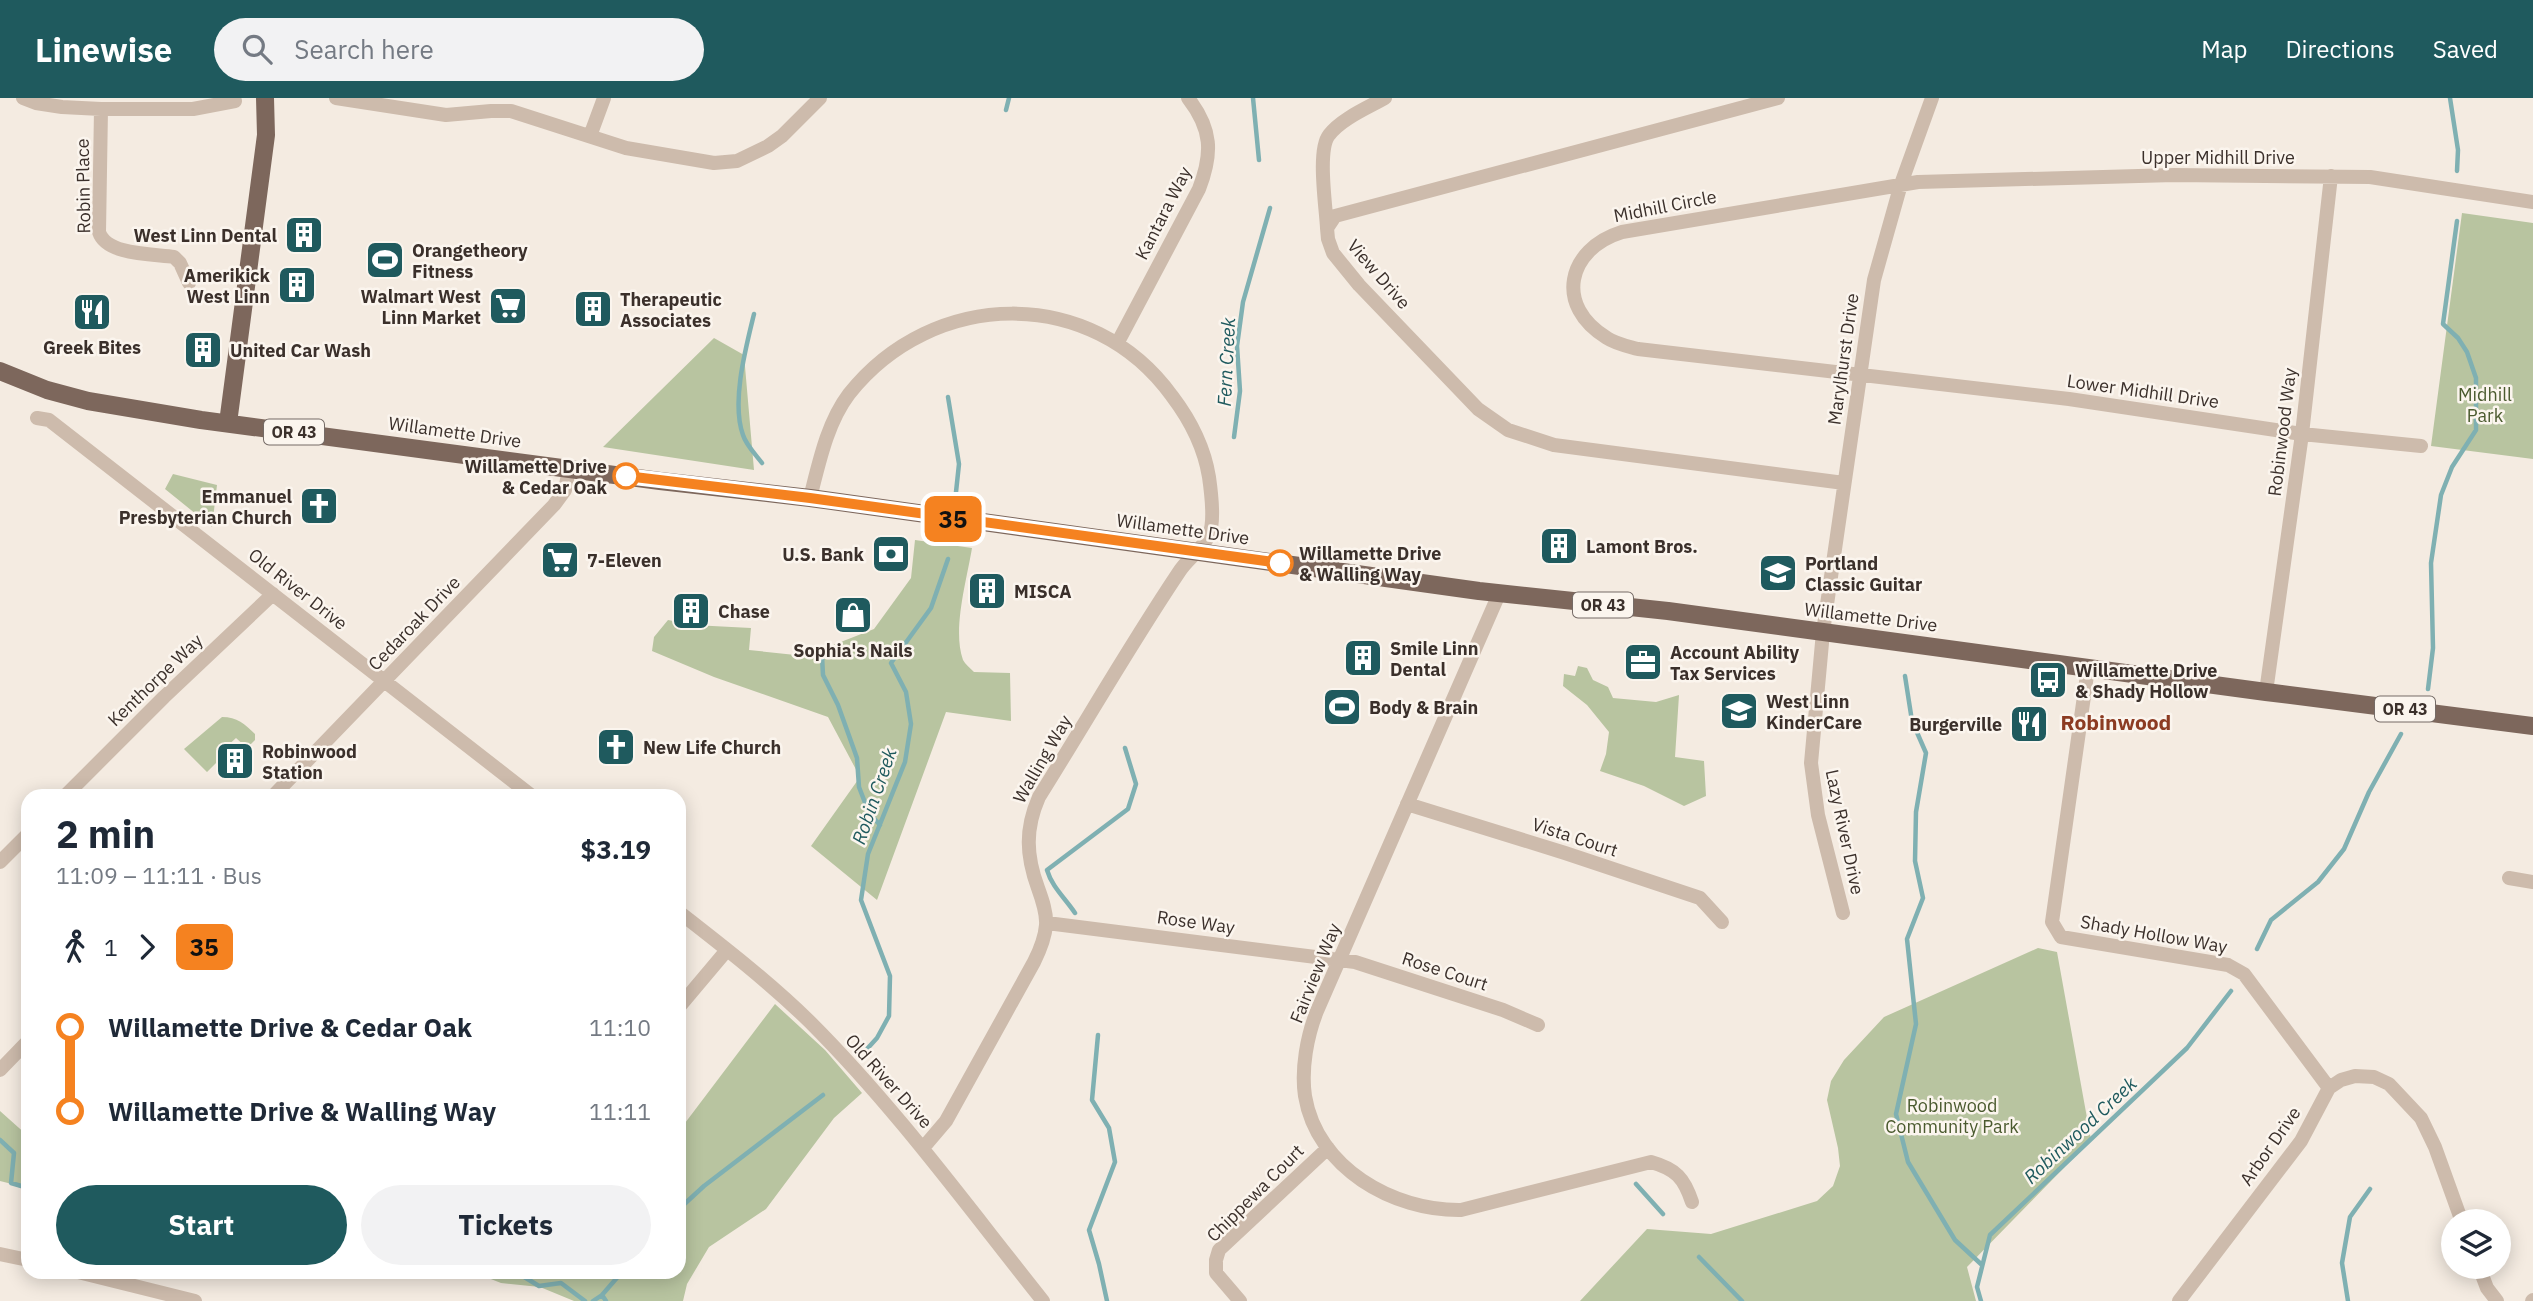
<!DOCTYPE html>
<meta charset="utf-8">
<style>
body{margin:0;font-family:"IBM Plex Sans",sans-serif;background:#f2f2f3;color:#1f2937;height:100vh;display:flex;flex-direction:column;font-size:26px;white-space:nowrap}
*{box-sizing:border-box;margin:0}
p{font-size:23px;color:#747a83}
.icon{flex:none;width:38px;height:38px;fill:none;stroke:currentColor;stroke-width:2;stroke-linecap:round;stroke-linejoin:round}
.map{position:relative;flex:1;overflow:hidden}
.panel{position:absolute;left:21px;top:691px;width:665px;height:490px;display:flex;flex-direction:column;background:#fff;border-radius:21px;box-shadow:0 4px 18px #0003}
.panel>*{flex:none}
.badge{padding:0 14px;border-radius:10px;font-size:24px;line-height:46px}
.controls{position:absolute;left:2441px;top:1111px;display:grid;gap:14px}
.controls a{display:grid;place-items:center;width:70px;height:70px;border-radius:50%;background:#fff;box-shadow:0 4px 18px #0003;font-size:35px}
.map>.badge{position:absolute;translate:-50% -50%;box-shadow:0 0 0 4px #fff}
.legs{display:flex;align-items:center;gap:10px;height:77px;padding:0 35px;font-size:23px}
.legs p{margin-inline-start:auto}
.head{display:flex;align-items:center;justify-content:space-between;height:119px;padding:0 35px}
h1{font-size:38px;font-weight:800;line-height:52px}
.button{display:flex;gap:14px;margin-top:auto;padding:14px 35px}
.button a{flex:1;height:80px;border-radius:42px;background:#1f5a5e;color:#fff;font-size:28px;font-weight:800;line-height:80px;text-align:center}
.button a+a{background:#f2f2f3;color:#1f2937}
ul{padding:0 35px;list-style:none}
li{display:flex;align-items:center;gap:24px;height:84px;font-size:26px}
li i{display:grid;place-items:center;width:10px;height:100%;margin:0 9px;background:currentColor}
li i::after{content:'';width:18px;height:18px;margin:-9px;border:5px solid;border-radius:50%;background:#fff}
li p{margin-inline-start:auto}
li:first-child i{background:linear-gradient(#0000 50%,currentColor 0)}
li:last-child i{background:linear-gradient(currentColor 50%,#0000 0)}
header{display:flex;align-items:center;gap:42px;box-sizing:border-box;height:98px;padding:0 35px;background:#1f5a5e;color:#fff}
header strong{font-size:33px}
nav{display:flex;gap:38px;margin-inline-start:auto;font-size:24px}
.search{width:490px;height:63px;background:#f2f2f3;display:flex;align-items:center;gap:18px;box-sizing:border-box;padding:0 24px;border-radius:38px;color:#747a83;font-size:26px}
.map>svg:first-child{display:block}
.green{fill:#b8c4a0}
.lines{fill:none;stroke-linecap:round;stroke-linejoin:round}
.stream{stroke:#7fb0b2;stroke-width:4.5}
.minor{stroke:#cdbbac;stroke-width:14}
.major{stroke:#7d675c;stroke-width:18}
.line-1-casing{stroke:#fff;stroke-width:16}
.line-1{stroke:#f58220;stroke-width:10}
.stop-1-dot{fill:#fff;stroke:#f58220;stroke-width:3.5}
.labels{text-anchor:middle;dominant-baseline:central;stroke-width:5;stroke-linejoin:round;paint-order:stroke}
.shield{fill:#fbf5ee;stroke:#756b66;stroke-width:2}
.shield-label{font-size:16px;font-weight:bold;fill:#3b302b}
.street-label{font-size:18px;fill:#3b302b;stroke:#fbf5ee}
.poi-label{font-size:18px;font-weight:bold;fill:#3b302b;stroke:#fbf5ee;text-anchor:start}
.park-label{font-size:18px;fill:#4a5a2e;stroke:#fbf5ee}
.stop-label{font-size:18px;font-weight:bold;fill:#3b302b;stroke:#fbf5ee;text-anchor:end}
.water-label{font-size:19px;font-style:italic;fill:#1f5a5e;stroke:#fbf5ee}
.quarter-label{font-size:21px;font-weight:bold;fill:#8c3b22;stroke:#fbf5ee}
</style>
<header>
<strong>Linewise</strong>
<div class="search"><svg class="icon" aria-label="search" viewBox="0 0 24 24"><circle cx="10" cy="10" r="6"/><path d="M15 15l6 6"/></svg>Search here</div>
<nav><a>Map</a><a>Directions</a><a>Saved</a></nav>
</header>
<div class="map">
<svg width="2533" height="1203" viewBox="0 0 2533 1203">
<rect width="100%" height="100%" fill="#f4ebe1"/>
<path class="green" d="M 2462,115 L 2533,125 L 2533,361 L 2431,348 Z
M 714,240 L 744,257 L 754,372 L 603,349 Z
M 173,376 L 217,387 L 212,429 L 165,391 Z
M 915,442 L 972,450 C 967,481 952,532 963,562 C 965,566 970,570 974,574 L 1010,575 L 1011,623 L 946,614 L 877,802 L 811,748 L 860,679 L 828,619 L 714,579 L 652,553 L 654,539 L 668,522 L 693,527 L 751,530 L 749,552 L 805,558 L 874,531 L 911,480 Z
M 1578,568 L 1587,570 L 1593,582 L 1608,589 L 1613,600 L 1656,604 L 1679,597 L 1675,659 L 1704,663 L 1706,698 L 1684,708 L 1644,688 L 1600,673 L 1606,656 L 1609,634 L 1587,607 L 1563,588 L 1564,576 L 1575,578 Z
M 222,619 C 237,619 245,626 255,636 L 255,642 L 247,650 L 236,640 L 224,651 L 227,654 L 207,674 L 184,651 Z
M 2038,850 L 2057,854 L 2091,1042 L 1967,1169 L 1976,1203 L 1580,1203 L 1647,1131 L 1711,1136 L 1817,1103 L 1833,1088 L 1840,1068 L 1838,1050 L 1827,1002 L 1831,983 L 1844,962 L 1884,919 Z
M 775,906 L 825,952 L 862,995 L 834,1020 L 766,1111 L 709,1149 L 687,1186 L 683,1203 L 574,1203 L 540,1189 L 501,1185 L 473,1174 L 679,1174 L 679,1033 Z
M 0,1013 L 28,1038 L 28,1090 L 0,1083 Z"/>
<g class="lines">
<path class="stream" d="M 1253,0 L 1259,62
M 2450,0 L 2458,52 L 2457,73
M 1006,12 L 1009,0
M 754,216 C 746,249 731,304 743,337 C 746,347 756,357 762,365
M 948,299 L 959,366 L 956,394
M 1234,339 L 1240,293 L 1237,248 L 1243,204 L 1270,110
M 822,558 L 823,577 L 838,607 L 857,660 L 859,689 L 869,715 L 880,727
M 1905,578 L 1912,623 L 1926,655 L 1916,714 L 1915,763 L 1923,800 L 1907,841 L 1916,926 L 1896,1016 L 1908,1064 L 1955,1142 L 1982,1167
M 2428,591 L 2433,550 L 2431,465 L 2441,397 L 2452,369 L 2476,332 L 2476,280 L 2467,254 L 2458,240 L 2443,226 L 2457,123
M 1075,815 C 1065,800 1052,789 1047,772 L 1128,711 L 1136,686 L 1125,650
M 2257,851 L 2271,822 L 2318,784 L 2344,751 L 2369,694 L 2401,636
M 1098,937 L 1092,1002 L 1109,1030 L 1115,1064 L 1089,1132 L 1099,1166 L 1107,1203
M 867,951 L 877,940 L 889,918 L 890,878 L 861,802 L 868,756 L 905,664 L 911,626 L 906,594 L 891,565 L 931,510 L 948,461
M 0,1042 L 14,1055 L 11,1085 L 28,1090
M 1636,1086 L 1663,1116
M 679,1111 L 704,1088 L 823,997
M 1699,1159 L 1742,1203
M 516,1174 L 539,1188 L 561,1185 L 585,1203
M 602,1197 L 622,1174
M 593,1203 L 602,1197 L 606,1203
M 1981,1203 L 1977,1189 L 1990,1137 L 2187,950 L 2231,893
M 2348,1203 L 2342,1165 L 2350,1119 L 2370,1091"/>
<path class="minor" d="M 23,0 L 36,5 L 62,9 L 101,11 L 193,11 L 235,3
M 336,0 L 446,17 L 491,13 L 511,13 L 626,50 L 714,65 L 737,63 L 768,48 L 782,38 L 820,0
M 1778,0 L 1335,118 L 1327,130 L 1328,141 L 1333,155 L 1359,187 L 1478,311 L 1508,332 L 1554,347 L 1844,385
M 101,11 L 99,134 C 106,157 152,156 174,159 L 180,165 L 189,185
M 590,38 L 604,0
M 1327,130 C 1326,109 1317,52 1329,37 C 1341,21 1367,10 1385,0
M 1118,244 L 1199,91 C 1213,55 1212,31 1188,0
M 37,320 L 49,322 L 532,698
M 2421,348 L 2302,336 L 2069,301 L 1638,251 C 1627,248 1616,246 1607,240 C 1554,208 1567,151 1622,134 L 1918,84 L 2174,77 L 2370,79 L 2533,104
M 810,400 C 819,365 827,325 849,296 C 933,190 1092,187 1172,298 C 1191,323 1204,348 1209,379 C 1211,393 1215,424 1209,437 C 1203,451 1187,461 1179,474 C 1130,547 1086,624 1039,699 C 1025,731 1026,757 1038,790 C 1042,801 1047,815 1046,827 C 1045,840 1040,852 1034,864 L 946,1023 L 923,1050
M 1499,496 L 1317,913 C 1307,938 1301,971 1305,998 C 1317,1070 1393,1113 1461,1112 L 1651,1064 C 1676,1071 1684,1080 1692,1104
M 2088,570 L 2052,824 L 2061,839 L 2228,867 L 2244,876 L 2329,990
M 2266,594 L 2302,336 L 2331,78
M 65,698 L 164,599 L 273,496
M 273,698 L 554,407 L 565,392 L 569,371
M 1407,706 L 1565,755 L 1700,800 L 1722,824
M 0,764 L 28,736
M 2509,780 L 2533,784
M 679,814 C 724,849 769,884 810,924 C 896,1010 967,1108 1043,1203
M 1843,815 L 1818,717 L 1811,665 L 1823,534 L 1874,182 L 1901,86 L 1932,0
M 1047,825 L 1355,864 L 1503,912 L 1538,927
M 679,909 L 727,852
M 0,972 L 28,943
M 0,1156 L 28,1162
M 2479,1169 L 2487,1190 L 2497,1203
M 78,1174 L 195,1203
M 1240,1203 L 1216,1175 L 1216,1162 L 1219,1152 L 1328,1050
M 2179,1203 L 2301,1043 L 2329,990 L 2341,982 L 2355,978 L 2374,979 L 2389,986 L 2421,1020 L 2435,1049 L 2462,1124
M 2532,1203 L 2533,1202"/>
<path class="major" d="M 0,273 L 47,292 L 88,303 L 201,322 L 660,383 L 810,400 L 1479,493 L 1668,513 L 2266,594 L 2533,628
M 228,325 L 266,37 L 265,0"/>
</g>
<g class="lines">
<defs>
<path id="line-1" d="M 626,378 L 810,400 L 1280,465"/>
</defs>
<use href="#line-1" class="line-1-casing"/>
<use href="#line-1" class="line-1"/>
</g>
<defs>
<symbol id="building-square" viewBox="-11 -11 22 22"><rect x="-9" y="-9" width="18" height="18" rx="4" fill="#1f5a5e" stroke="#fbf5ee"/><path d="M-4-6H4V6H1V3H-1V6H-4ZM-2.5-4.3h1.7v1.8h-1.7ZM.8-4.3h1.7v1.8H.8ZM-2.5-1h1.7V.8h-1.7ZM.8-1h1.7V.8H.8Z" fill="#fff"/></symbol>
<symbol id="stadium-square" viewBox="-11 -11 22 22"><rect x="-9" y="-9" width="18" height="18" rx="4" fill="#1f5a5e" stroke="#fbf5ee"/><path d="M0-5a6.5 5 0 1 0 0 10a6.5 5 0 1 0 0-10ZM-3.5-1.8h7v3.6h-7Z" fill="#fff"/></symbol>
<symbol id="supermarket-square" viewBox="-11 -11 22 22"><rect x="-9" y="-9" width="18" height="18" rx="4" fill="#1f5a5e" stroke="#fbf5ee"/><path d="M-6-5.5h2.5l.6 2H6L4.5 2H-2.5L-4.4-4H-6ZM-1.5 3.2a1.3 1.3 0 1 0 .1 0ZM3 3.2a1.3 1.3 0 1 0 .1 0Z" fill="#fff"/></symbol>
<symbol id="restaurant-square" viewBox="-11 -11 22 22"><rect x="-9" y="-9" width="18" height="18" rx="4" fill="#1f5a5e" stroke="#fbf5ee"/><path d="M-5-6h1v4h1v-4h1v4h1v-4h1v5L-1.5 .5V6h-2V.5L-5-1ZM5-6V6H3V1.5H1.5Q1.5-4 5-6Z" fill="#fff"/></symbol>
<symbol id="church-square" viewBox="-11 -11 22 22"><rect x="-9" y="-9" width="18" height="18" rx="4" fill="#1f5a5e" stroke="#fbf5ee"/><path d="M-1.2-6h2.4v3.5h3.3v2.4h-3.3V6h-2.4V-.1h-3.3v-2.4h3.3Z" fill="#fff"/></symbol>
<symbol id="bank-square" viewBox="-11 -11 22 22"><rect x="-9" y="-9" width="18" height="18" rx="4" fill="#1f5a5e" stroke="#fbf5ee"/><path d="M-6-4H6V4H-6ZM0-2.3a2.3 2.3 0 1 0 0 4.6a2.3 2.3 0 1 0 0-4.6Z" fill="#fff"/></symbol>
<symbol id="school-square" viewBox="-11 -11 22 22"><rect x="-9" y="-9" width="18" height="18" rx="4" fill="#1f5a5e" stroke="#fbf5ee"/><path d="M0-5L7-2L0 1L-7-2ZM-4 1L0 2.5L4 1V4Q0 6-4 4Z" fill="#fff"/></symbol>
<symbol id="shop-square" viewBox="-11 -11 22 22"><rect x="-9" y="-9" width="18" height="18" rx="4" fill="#1f5a5e" stroke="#fbf5ee"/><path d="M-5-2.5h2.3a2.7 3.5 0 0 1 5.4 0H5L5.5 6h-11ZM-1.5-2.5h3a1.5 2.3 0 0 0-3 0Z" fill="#fff"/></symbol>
<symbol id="office-square" viewBox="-11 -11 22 22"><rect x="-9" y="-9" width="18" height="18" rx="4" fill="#1f5a5e" stroke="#fbf5ee"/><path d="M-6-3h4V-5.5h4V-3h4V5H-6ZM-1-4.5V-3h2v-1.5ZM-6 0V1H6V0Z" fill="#fff"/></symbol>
<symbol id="bus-square" viewBox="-11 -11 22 22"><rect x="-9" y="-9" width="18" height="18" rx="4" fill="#1f5a5e" stroke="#fbf5ee"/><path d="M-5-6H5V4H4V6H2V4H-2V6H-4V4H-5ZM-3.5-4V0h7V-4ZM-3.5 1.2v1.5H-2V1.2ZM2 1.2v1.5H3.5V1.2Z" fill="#fff"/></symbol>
</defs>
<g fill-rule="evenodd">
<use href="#building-square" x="282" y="115" width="44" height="44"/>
<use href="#stadium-square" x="363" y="140" width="44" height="44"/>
<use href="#building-square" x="275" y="165" width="44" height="44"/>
<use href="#supermarket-square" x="486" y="186" width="44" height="44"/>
<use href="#building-square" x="571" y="189" width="44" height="44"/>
<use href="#restaurant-square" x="70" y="192" width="44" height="44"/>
<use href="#building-square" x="181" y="230" width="44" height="44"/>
<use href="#church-square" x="297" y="386" width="44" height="44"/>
<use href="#building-square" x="1537" y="426" width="44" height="44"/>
<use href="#bank-square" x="869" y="434" width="44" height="44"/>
<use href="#supermarket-square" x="538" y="440" width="44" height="44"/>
<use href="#school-square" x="1756" y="453" width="44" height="44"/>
<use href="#building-square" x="965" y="471" width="44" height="44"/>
<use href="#building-square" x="669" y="491" width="44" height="44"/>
<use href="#shop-square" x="831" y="495" width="44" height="44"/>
<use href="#building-square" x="1341" y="538" width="44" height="44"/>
<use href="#office-square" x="1621" y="542" width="44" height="44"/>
<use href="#bus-square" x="2026" y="560" width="44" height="44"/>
<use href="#stadium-square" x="1320" y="587" width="44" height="44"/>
<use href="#school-square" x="1717" y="591" width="44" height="44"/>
<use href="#restaurant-square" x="2007" y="604" width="44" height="44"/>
<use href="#church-square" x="594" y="627" width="44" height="44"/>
<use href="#building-square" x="213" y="641" width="44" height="44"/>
</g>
<g class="stop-1-dot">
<circle cx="626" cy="378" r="12"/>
<circle cx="1280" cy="465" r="12"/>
</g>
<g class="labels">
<g class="shield">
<rect x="264" y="321.5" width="60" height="25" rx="5"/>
<rect x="1573" y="494.5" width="60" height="25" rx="5"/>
<rect x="2375" y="598.5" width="60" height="25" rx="5"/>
</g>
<g class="shield-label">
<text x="294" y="334">OR 43</text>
<text x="1603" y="507">OR 43</text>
<text x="2405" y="611">OR 43</text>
</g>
<g class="street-label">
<text x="2218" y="59">Upper Midhill Drive</text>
<text transform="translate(83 88) rotate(-91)">Robin Place</text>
<text transform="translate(1665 108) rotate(-11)">Midhill Circle</text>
<text transform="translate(1163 115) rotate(-63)">Kantara Way</text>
<text transform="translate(1379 176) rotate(49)">View Drive</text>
<text transform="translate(1843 261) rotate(-82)">Marylhurst Drive</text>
<text transform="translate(2143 293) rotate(8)">Lower Midhill Drive</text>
<text transform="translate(455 334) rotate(8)">Willamette Drive</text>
<text transform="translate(2282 334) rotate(-83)">Robinwood Way</text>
<text transform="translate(1183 431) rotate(8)">Willamette Drive</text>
<text transform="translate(298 491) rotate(38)">Old River Drive</text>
<text transform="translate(1871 519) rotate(7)">Willamette Drive</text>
<text transform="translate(414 525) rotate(-46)">Cedaroak Drive</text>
<text transform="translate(155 582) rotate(-44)">Kenthorpe Way</text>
<text transform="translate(1042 661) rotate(-60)">Walling Way</text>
<text transform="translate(1845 734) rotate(78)">Lazy River Drive</text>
<text transform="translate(1575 739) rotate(18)">Vista Court</text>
<text transform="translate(1196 824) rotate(8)">Rose Way</text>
<text transform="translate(2154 836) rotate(10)">Shady Hollow Way</text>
<text transform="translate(1445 873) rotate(18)">Rose Court</text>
<text transform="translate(1315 875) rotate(-68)">Fairview Way</text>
<text transform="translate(889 983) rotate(48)">Old River Drive</text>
<text transform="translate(2270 1048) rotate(-55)">Arbor Drive</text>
<text transform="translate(1255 1095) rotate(-45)">Chippewa Court</text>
</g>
<g class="poi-label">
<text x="277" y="137" text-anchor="end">West Linn Dental</text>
<text x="412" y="152">Orangetheory<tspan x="412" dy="21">Fitness</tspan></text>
<text x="270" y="177" text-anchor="end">Amerikick<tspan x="270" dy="21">West Linn</tspan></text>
<text x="481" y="198" text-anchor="end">Walmart West<tspan x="481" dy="21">Linn Market</tspan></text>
<text x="620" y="201">Therapeutic<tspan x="620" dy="21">Associates</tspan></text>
<text x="92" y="249" text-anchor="middle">Greek Bites</text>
<text x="230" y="252">United Car Wash</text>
<text x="292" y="398" text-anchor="end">Emmanuel<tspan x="292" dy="21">Presbyterian Church</tspan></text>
<text x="1586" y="448">Lamont Bros.</text>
<text x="864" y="456" text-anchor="end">U.S. Bank</text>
<text x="587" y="462">7-Eleven</text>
<text x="1805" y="465">Portland<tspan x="1805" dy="21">Classic Guitar</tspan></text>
<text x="1014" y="493">MISCA</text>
<text x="718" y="513">Chase</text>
<text x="1390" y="550">Smile Linn<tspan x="1390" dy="21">Dental</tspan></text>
<text x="853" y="552" text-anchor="middle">Sophia's Nails</text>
<text x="1670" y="554">Account Ability<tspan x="1670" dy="21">Tax Services</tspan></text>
<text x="2075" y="572">Willamette Drive<tspan x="2075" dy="21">&amp; Shady Hollow</tspan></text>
<text x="1766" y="603">West Linn<tspan x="1766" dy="21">KinderCare</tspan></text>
<text x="1369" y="609">Body &amp; Brain</text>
<text x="2002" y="626" text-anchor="end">Burgerville</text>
<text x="643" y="649">New Life Church</text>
<text x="262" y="653">Robinwood<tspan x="262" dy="21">Station</tspan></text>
</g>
<g class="park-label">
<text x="2485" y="296">Midhill<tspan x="2485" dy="21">Park</tspan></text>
<text x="1952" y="1007">Robinwood<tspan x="1952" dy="21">Community Park</tspan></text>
</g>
<g class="stop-label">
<text x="607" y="368">Willamette Drive<tspan x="607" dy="21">&amp; Cedar Oak</tspan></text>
<text x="1299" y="455" text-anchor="start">Willamette Drive<tspan x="1299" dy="21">&amp; Walling Way</tspan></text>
</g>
<g class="water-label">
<text transform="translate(1226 264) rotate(-87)">Fern Creek</text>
<text transform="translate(874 698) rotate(-71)">Robin Creek</text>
<text transform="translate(2080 1032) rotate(-43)">Robinwood Creek</text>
</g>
<g class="quarter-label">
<text x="2116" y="624">Robinwood</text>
</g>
</g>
</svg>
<div class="controls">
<a><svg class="icon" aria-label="layers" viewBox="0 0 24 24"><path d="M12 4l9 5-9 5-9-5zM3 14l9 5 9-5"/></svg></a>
</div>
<b class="badge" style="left:953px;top:421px;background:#f58220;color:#111">35</b>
<section class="panel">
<div class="head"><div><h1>2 min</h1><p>11:09 – 11:11 · Bus</p></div><b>$3.19</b></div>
<div class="legs"><svg class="icon" aria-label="walk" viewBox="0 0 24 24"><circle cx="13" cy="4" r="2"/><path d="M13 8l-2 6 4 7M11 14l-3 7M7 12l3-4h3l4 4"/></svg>1<svg class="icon" aria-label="forward" viewBox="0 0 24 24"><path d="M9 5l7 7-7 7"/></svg><b class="badge" style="background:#f58220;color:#111">35</b></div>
<ul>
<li><i style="color:#f58220"></i><b>Willamette Drive &amp; Cedar Oak</b><p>11:10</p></li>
<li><i style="color:#f58220"></i><b>Willamette Drive &amp; Walling Way</b><p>11:11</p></li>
</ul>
<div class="button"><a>Start</a><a>Tickets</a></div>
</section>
</div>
